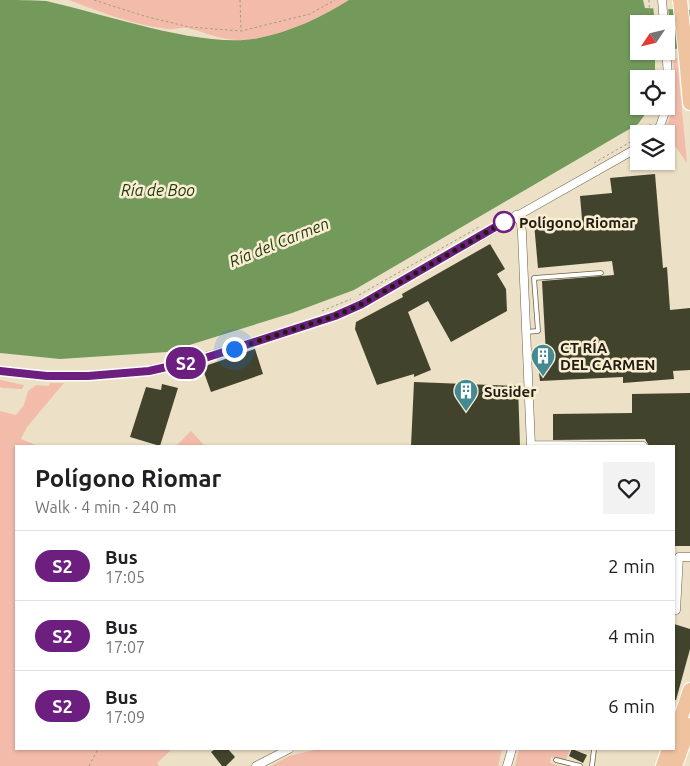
<!DOCTYPE html>
<meta charset="utf-8">
<style>
body{margin:0;font-family:Ubuntu,sans-serif;background:#f2f2f2;color:#202124;height:100vh;display:flex;flex-direction:column;font-size:19px;white-space:nowrap}
*{box-sizing:border-box;margin:0}
p{font-size:16px;color:#757577}
.icon{flex:none;width:28px;height:28px;fill:none;stroke:currentColor;stroke-width:2;stroke-linecap:round;stroke-linejoin:round}
.map{position:relative;flex:1;overflow:hidden}
.drawer{position:absolute;left:15px;top:445px;width:660px;height:305px;display:flex;flex-direction:column;background:#fff;border-radius:0px;box-shadow:0 1px 4px #0004}
.drawer>*{flex:none}
.badge{padding:0 10px;border-radius:16px;font-size:18px;line-height:32px}
.needle{width:32px;rotate:235deg}
.controls{position:absolute;left:630px;top:15px;display:grid;gap:10px}
.controls a{display:grid;place-items:center;width:45px;height:45px;border-radius:0px;background:#fff;box-shadow:0 1px 4px #0004;font-size:25px}
.you{position:absolute;width:25px;height:25px;margin:-12px;border:4px solid #fff;border-radius:50%;background:#1a73e8;box-shadow:0 0 0 8px #1a73e833}
.map>.badge{position:absolute;translate:-50% -50%;box-shadow:0 0 0 2px #fff}
.round{display:grid;place-items:center;flex:none;width:52px;height:52px;border-radius:0px;background:#f2f2f2}
.headline{display:flex;align-items:center;justify-content:space-between;height:85px;padding:0 20px}
h1{font-size:24px;font-weight:700;line-height:38px}
ul{padding:0;list-style:none}
li{display:flex;align-items:center;gap:15px;height:70px;padding:0 20px;border-top:1px solid #e0e0e0}
li div{flex:1}
li b{display:block;font-size:19px}
li em{font-style:normal}
li .badge{min-width:55px;font-weight:700;text-align:center}
.map>svg:first-child{display:block}
.green{fill:#f3bbaa}
.water{fill:#739a5b}
.pier{fill:#ece0c6}
.building{fill:#42432c}
.lines{fill:none;stroke-linecap:round;stroke-linejoin:round}
.lane-casing{stroke:#6b6049;stroke-width:5.5}
.street-casing{stroke:#6b6049;stroke-width:9}
.highway-casing{stroke:#fff;stroke-width:16}
.path{stroke:#a39a86;stroke-width:1;stroke-dasharray:2.5 2.5;stroke-linecap:butt}
.lane{stroke:#fff;stroke-width:4}
.street{stroke:#fff;stroke-width:8}
.highway{stroke:#efc39f;stroke-width:14}
.highway-bridge-casing{stroke:#fff;stroke-width:16;stroke-linecap:butt}
.highway-bridge{stroke:#efc39f;stroke-width:14}
.line-casing{stroke:#fff;stroke-width:11}
.line{stroke:#6d1f80;stroke-width:8}
.walk{stroke:#211d13;stroke-width:5;stroke-dasharray:0 9}
.stop-dot{fill:#fff;stroke:#6d1f80;stroke-width:2.5}
.labels{text-anchor:middle;dominant-baseline:central;stroke-width:5;stroke-linejoin:round;paint-order:stroke}
.stop-label{font-size:15px;font-weight:bold;fill:#211d13;stroke:#f9edd2;text-anchor:start}
.poi-label{font-size:15px;font-weight:bold;fill:#211d13;stroke:#f9edd2;text-anchor:start}
.water-label{font-size:16px;font-style:italic;fill:#1e3709;stroke:#f9edd2}
</style>
<div class="map">
<svg width="690" height="766" viewBox="0 0 690 766">
<rect width="100%" height="100%" fill="#ece0c6"/>
<path class="green" d="M 69,0 L 349,0 C 318,20 265,45 227,39 C 214,37 201,31 187,28 C 181,27 174,30 168,29 C 134,25 100,12 69,0 Z
M 677,58 L 687,163 L 664,130 C 678,108 675,84 673,59 Z
M 0,380 L 24,385 L 22,389 L 3,388 L 0,387 Z
M 50,383 L 64,383 L 27,427 L 21,439 L 38,446 L 16,446 L 16,749 L 172,749 L 157,763 L 159,766 L 0,766 L 0,411 L 16,415 L 24,405 L 28,391 L 36,385 L 49,386 Z
M 191,431 L 205,446 L 176,446 Z
M 319,749 L 502,749 L 498,766 L 271,766 L 289,756 Z
M 519,749 L 570,749 L 566,760 L 551,757 L 550,763 L 560,766 L 515,766 Z"/>
<path class="water" d="M 0,0 C 14,0 32,0 46,1 C 102,13 205,50 259,38 C 290,32 322,17 349,0 L 643,0 L 645,8 L 690,10 L 690,47 L 666,50 L 666,24 L 639,24 L 639,51 L 655,51 L 655,79 L 639,79 L 639,106 L 651,106 L 638,124 L 354,290 L 292,313 L 167,352 L 60,359 L 0,353 Z"/>
<path class="pier" d="M 653,6 L 668,7 L 673,51 L 666,52 L 666,24 L 655,24 Z"/>
<path class="building" d="M 655,174 L 663,268 L 667,267 L 670,310 L 690,308 L 690,370 L 673,371 L 674,379 L 623,383 L 623,377 L 540,381 L 539,373 L 547,373 L 542,281 L 614,275 L 612,261 L 538,268 L 534,223 L 582,219 L 580,196 L 612,193 L 610,178 Z
M 490,244 L 505,269 L 497,274 L 506,289 L 507,311 L 451,342 L 428,301 L 408,312 L 431,370 L 414,377 L 414,374 L 377,385 L 355,329 L 356,322 L 403,297 L 402,294 Z
M 255,349 L 263,374 L 211,392 L 202,367 Z
M 414,382 L 518,386 L 520,446 L 411,446 Z
M 162,384 L 178,388 L 160,446 L 130,437 L 146,387 L 161,390 Z
M 690,393 L 690,546 L 674,546 L 674,446 L 649,446 L 645,439 L 553,440 L 553,414 L 632,413 L 632,394 Z
M 674,624 L 690,629 L 690,649 L 676,700 L 674,700 Z
M 215,749 L 228,749 L 235,757 L 226,766 L 222,766 L 211,752 Z
M 572,749 L 587,755 L 583,763 L 569,756 Z"/>
<g class="lines">
<defs>
<path id="lane" d="M 526,332 L 538,331 L 534,278 L 601,273
M 556,760 L 580,766
M 592,766 L 594,749"/>
<path id="street" d="M 662,0 L 664,24
M 656,134 C 671,107 669,80 666,51
M 516,215 L 521,223 L 522,233 L 531,446
M 0,371 L 47,376 L 88,376 L 149,371 L 182,364 L 335,316 L 372,298 L 639,147
M 531,445 L 643,446
M 674,610 L 676,610 L 679,557 L 690,557
M 256,766 L 289,749
M 507,766 L 512,749"/>
<path id="highway" d="M 686,57 L 690,103
M 674,737 L 690,690
M 663,766 L 669,749
M 675,766 L 690,725"/>
</defs>
<use href="#lane" class="lane-casing"/>
<use href="#street" class="street-casing"/>
<use href="#highway" class="highway-casing"/>
<path class="path" d="M 94,0 L 144,16 L 189,27 L 241,31 L 310,14 L 335,0
M 240,0 L 241,30
M 649,0 L 650,21
M 645,21 L 657,21
M 643,134 L 652,122
M 594,163 L 639,137
M 359,295 L 479,227
M 322,311 L 351,299
M 89,766 L 98,749"/>
<use href="#lane" class="lane"/>
<use href="#street" class="street"/>
<use href="#highway" class="highway"/>
<defs>
<path id="highway-bridge" d="M 680,0 L 686,57"/>
</defs>
<use href="#highway-bridge" class="highway-bridge-casing"/>
<use href="#highway-bridge" class="highway-bridge"/>
</g>
<g class="lines">
<defs>
<path id="line" d="M 0,371 L 47,376 L 88,376 L 149,371 L 202,359 L 335,316 L 362,304 L 504,222"/>
</defs>
<use href="#line" class="line-casing"/>
<use href="#line" class="line"/>
<path class="walk" d="M 234,349 L 335,316 L 362,304 L 504,222"/>
</g>
<defs>
<symbol id="building-pin" viewBox="-11 -11 22 30"><path d="M0 17L-7.5 6A9.5 9.5 0 1 1 7.5 6Z" fill="#438a93" stroke="#f9edd2"/><path d="M-4-6H4V6H1V3H-1V6H-4ZM-2.5-4.3h1.7v1.8h-1.7ZM.8-4.3h1.7v1.8H.8ZM-2.5-1h1.7V.8h-1.7ZM.8-1h1.7V.8H.8Z" fill="#fff"/></symbol>
</defs>
<g fill-rule="evenodd">
<use href="#building-pin" x="529" y="342" width="28" height="38"/>
<use href="#building-pin" x="452" y="377" width="28" height="38"/>
</g>
<circle class="stop-dot" cx="504" cy="222" r="10"/>
<g class="labels">
<g class="stop-label">
<text x="519" y="222">Polígono Riomar</text>
</g>
<g class="poi-label">
<text x="560" y="347">CT RÍA<tspan x="560" dy="17">DEL CARMEN</tspan></text>
<text x="484" y="391">Susider</text>
</g>
<g class="water-label">
<text x="158" y="190">Ría de Boo</text>
<text transform="translate(279 242) rotate(-22)">Ría del Carmen</text>
</g>
</g>
</svg>
<div class="controls">
<a><svg class="needle" viewBox="-14 -14 28 28"><path d="M0-13l5 13h-10z" fill="#e53935"/><path d="M0 13l5-13h-10z" fill="#757577"/></svg></a>
<a><svg class="icon" aria-label="locate" viewBox="0 0 24 24"><circle cx="12" cy="12" r="6"/><path d="M12 2v4M12 18v4M2 12h4M18 12h4"/></svg></a>
<a><svg class="icon" aria-label="layers" viewBox="0 0 24 24"><path d="M12 4l9 5-9 5-9-5zM3 14l9 5 9-5"/></svg></a>
</div>
<div class="you" style="left:234px;top:349px"></div>
<b class="badge" style="left:186px;top:363px;background:#6d1f80;color:#fff">S2</b>
<section class="drawer">
<div class="headline"><div><h1>Polígono Riomar</h1><p>Walk · 4 min · 240 m</p></div><a class="round"><svg class="icon" aria-label="heart" viewBox="0 0 24 24"><path d="M12 20l-8-8c-3-5 5-10 8-4 3-6 11-1 8 4z"/></svg></a></div>
<ul>
<li><span class="badge" style="background:#6d1f80;color:#fff">S2</span><div><b>Bus</b><p>17:05</p></div><em>2 min</em></li>
<li><span class="badge" style="background:#6d1f80;color:#fff">S2</span><div><b>Bus</b><p>17:07</p></div><em>4 min</em></li>
<li><span class="badge" style="background:#6d1f80;color:#fff">S2</span><div><b>Bus</b><p>17:09</p></div><em>6 min</em></li>
</ul>
</section>
</div>
